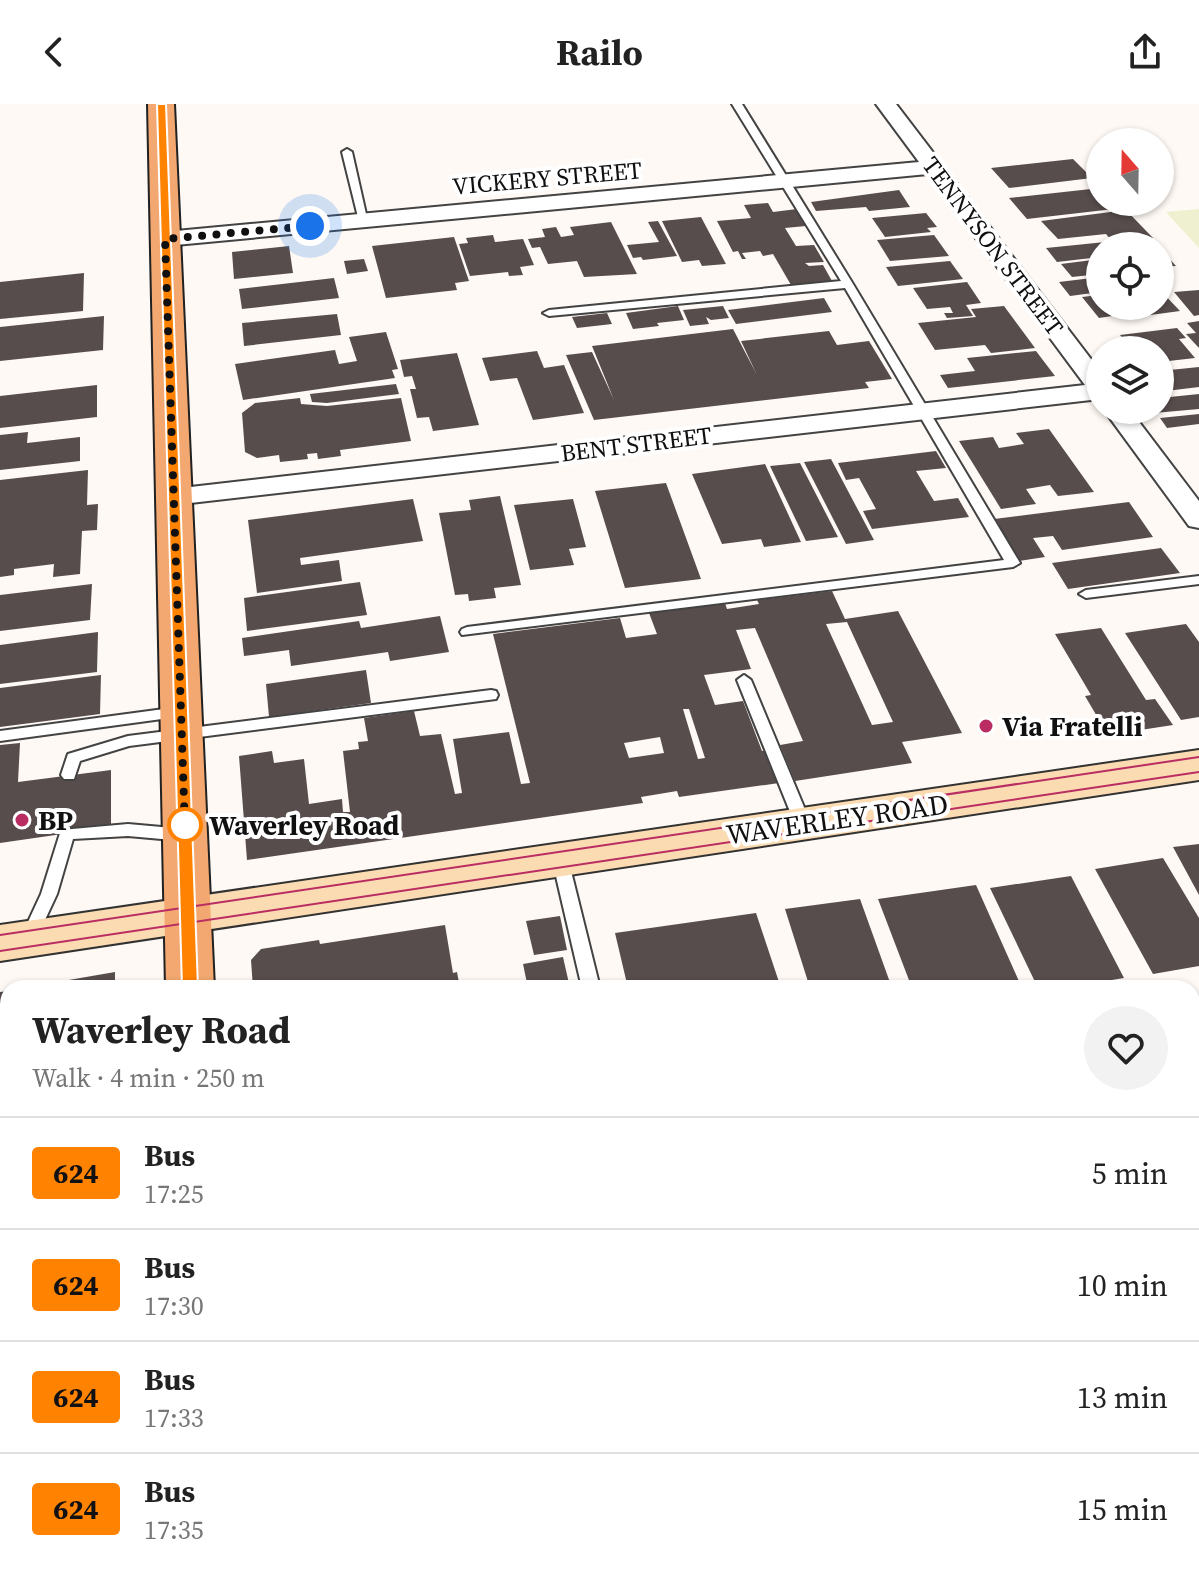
<!DOCTYPE html>
<meta charset="utf-8">
<style>
body{margin:0;font-family:"Source Serif 4",serif;background:#f2f2f2;color:#222;height:100vh;display:flex;flex-direction:column;font-size:30px;white-space:nowrap}
*{box-sizing:border-box;margin:0}
p{font-size:26px;color:#767676}
.icon{flex:none;width:44px;height:44px;fill:none;stroke:currentColor;stroke-width:2;stroke-linecap:round;stroke-linejoin:round}
.map{position:relative;flex:1;overflow:hidden}
.panel{position:absolute;left:0px;top:876px;width:1200px;height:600px;display:flex;flex-direction:column;background:#fff;border-radius:24px 24px 0 0;box-shadow:0 2px 6px #0004}
.panel>*{flex:none}
.badge{padding:0 16px;border-radius:6px;font-size:28px;line-height:52px}
.needle{width:52px;rotate:340deg}
.controls{position:absolute;left:1086px;top:24px;display:grid;gap:16px}
.controls a{display:grid;place-items:center;width:88px;height:88px;border-radius:50%;background:#fff;box-shadow:0 2px 6px #0004;font-size:40px}
.you{position:absolute;width:40px;height:40px;margin:-20px;border:6px solid #fff;border-radius:50%;background:#1a73e8;box-shadow:0 0 0 12px #1a73e833}
.map>.badge{position:absolute;translate:-50% -50%;box-shadow:0 0 0 4px #fff}
.round{display:grid;place-items:center;flex:none;width:84px;height:84px;border-radius:42px;background:#f2f2f2}
.summary{display:flex;align-items:center;justify-content:space-between;height:136px;padding:0 32px}
h1{font-size:38px;font-weight:700;line-height:60px}
ul{padding:0;list-style:none}
li{display:flex;align-items:center;gap:24px;height:112px;padding:0 32px;border-top:2px solid #e0e0e0}
li div{flex:1}
li b{display:block;font-size:30px}
li em{font-style:normal}
li .badge{min-width:88px;font-weight:700;text-align:center}
header{display:flex;justify-content:space-between;align-items:center;height:104px;padding:0 32px;background:#fff;font-size:36px;font-weight:700}
.map>svg:first-child{display:block}
.pitch{fill:#eff0cf}
.building{fill:#584d4d;fill-rule:evenodd}
.lines{fill:none;stroke-linecap:round;stroke-linejoin:round}
.service-casing{stroke:#434343;stroke-width:4}
.minor-casing{stroke:#434343;stroke-width:4}
.secondary-casing{stroke:#323232;stroke-width:4}
.primary-casing{stroke:#212121;stroke-width:4}
.service{fill:#fff;fill-rule:evenodd}
.minor{fill:#fff;fill-rule:evenodd}
.secondary{fill:#fbdbb2;fill-rule:evenodd}
.primary{fill:#f2a870;fill-rule:evenodd}
.tram{stroke:#ba2d63;stroke-width:2}
.line{fill:#ff8200;stroke:#fff;stroke-width:2}
.walk{stroke:#101010;stroke-width:8;stroke-dasharray:0 14.4}
.poi-dot{fill:#ba2d63;stroke:#fff;stroke-width:3}
.stop-dot{fill:#fff;stroke:#ff8200;stroke-width:4}
.labels{text-anchor:middle;dominant-baseline:central;stroke-width:8;stroke-linejoin:round;paint-order:stroke}
.far-street-label{font-size:24px;fill:#101010;stroke:#fff}
.poi-label{font-size:28px;font-weight:bold;fill:#101010;stroke:#fff;text-anchor:start}
.street-label{font-size:28px;fill:#101010;stroke:#fff}
.stop-label{font-size:28px;font-weight:bold;fill:#101010;stroke:#fff;text-anchor:start}
</style>
<header><svg class="icon" aria-label="back" viewBox="0 0 24 24"><path d="M15 5l-7 7 7 7"/></svg>Railo<svg class="icon" aria-label="share" viewBox="0 0 24 24"><path d="M12 15V3M7 8l5-5 5 5M5 13v7h14v-7"/></svg></header>
<div class="map">
<svg width="1199" height="1476" viewBox="0 0 1199 1476">
<rect width="100%" height="100%" fill="#fef9f4"/>
<path class="pitch" d="M 1199,105 L 1199,144 L 1166,108 Z"/>
<path class="building" d="M 1073,55 L 1092,74 L 1009,84 L 991,64 Z
M 1100,84 L 1100,98 L 1126,98 L 1131,103 L 1027,115 L 1009,94 Z
M 899,86 L 910,103 L 869,107 L 866,103 L 816,107 L 811,98 Z
M 768,99 L 773,108 L 797,105 L 806,122 L 785,124 L 796,142 L 814,141 L 824,158 L 805,159 L 809,162 L 823,161 L 832,177 L 791,181 L 773,150 L 763,152 L 760,147 L 742,149 L 746,155 L 742,155 L 738,147 L 733,148 L 717,117 L 751,114 L 744,101 Z
M 1126,106 L 1153,134 L 1111,136 L 1106,130 L 1058,135 L 1041,117 Z
M 926,109 L 937,123 L 927,124 L 931,128 L 885,133 L 872,114 Z
M 701,113 L 726,160 L 702,162 L 699,156 L 682,158 L 662,117 Z
M 658,117 L 677,152 L 643,156 L 641,153 L 633,154 L 627,141 L 659,138 L 648,118 Z
M 611,118 L 637,170 L 584,173 L 577,157 L 548,160 L 540,143 L 532,144 L 528,135 L 545,133 L 542,125 L 556,123 L 561,133 L 574,131 L 570,123 Z
M 493,131 L 495,138 L 523,135 L 534,161 L 520,163 L 523,171 L 509,172 L 508,168 L 470,172 L 459,140 L 468,139 L 466,134 Z
M 934,131 L 949,152 L 890,157 L 877,136 Z
M 454,133 L 469,177 L 455,179 L 457,186 L 386,194 L 372,142 Z
M 1135,135 L 1142,142 L 1100,142 L 1100,153 L 1057,158 L 1046,144 Z
M 289,142 L 293,169 L 234,175 L 232,148 Z
M 1160,149 L 1164,149 L 1176,162 L 1160,163 Z
M 364,155 L 368,167 L 347,170 L 344,157 Z
M 1100,155 L 1100,170 L 1072,173 L 1061,160 Z
M 950,157 L 963,175 L 898,182 L 886,163 Z
M 84,169 L 83,207 L 0,215 L 0,178 Z
M 1100,173 L 1100,188 L 1070,192 L 1059,178 Z
M 334,174 L 339,194 L 242,205 L 239,185 Z
M 967,178 L 981,199 L 966,201 L 973,212 L 947,214 L 944,209 L 953,209 L 950,203 L 927,205 L 913,184 Z
M 1160,186 L 1180,207 L 1128,214 L 1125,210 L 1099,214 L 1082,193 L 1100,191 L 1100,202 L 1160,202 Z
M 1199,186 L 1199,211 L 1194,212 L 1174,188 Z
M 824,194 L 832,208 L 736,220 L 728,206 Z
M 678,202 L 684,216 L 657,219 L 659,222 L 633,225 L 626,209 Z
M 723,202 L 729,214 L 711,216 L 706,213 L 709,220 L 690,222 L 683,206 Z
M 1004,202 L 1035,244 L 991,249 L 985,241 L 935,246 L 918,219 L 976,213 L 971,205 Z
M 607,209 L 612,220 L 577,224 L 572,213 Z
M 337,210 L 341,231 L 244,242 L 242,219 Z
M 104,212 L 103,246 L 0,257 L 0,223 Z
M 1199,217 L 1199,244 L 1186,230 L 1196,229 L 1187,219 Z
M 1177,224 L 1186,234 L 1179,235 L 1195,254 L 1160,258 L 1160,246 L 1132,246 L 1120,231 Z
M 733,225 L 756,269 L 741,237 L 829,227 L 837,241 L 869,237 L 892,275 L 865,278 L 869,284 L 594,316 L 566,251 L 592,248 L 614,296 L 592,242 Z
M 386,228 L 398,265 L 392,266 L 395,274 L 243,296 L 235,260 L 335,246 L 339,260 L 357,257 L 349,233 Z
M 537,247 L 544,264 L 564,261 L 584,309 L 533,316 L 517,274 L 490,277 L 482,254 Z
M 1036,247 L 1055,272 L 948,284 L 940,271 L 975,267 L 967,254 Z
M 457,249 L 479,321 L 433,327 L 429,313 L 417,314 L 410,285 L 416,285 L 412,272 L 404,273 L 400,256 Z
M 1199,263 L 1199,283 L 1166,287 L 1160,280 L 1160,267 Z
M 396,280 L 399,290 L 327,299 L 312,298 L 310,290 Z
M 97,281 L 97,313 L 0,324 L 0,292 Z
M 1199,290 L 1199,305 L 1154,309 L 1152,306 L 1160,306 L 1160,294 Z
M 300,294 L 301,300 L 327,302 L 401,294 L 411,337 L 340,346 L 341,352 L 318,355 L 317,349 L 307,350 L 308,355 L 280,358 L 279,351 L 257,354 L 245,348 L 242,309 L 255,299 Z
M 1199,310 L 1199,320 L 1167,324 L 1160,314 Z
M 1049,325 L 1094,388 L 1058,392 L 1050,381 L 1026,385 L 1036,400 L 1001,405 L 959,337 L 993,333 L 999,344 L 1024,340 L 1016,329 Z
M 28,328 L 27,339 L 80,333 L 80,357 L 0,366 L 0,331 Z
M 936,347 L 946,364 L 916,367 L 934,397 L 958,394 L 969,413 L 872,425 L 863,407 L 876,405 L 859,374 L 846,376 L 838,359 Z
M 831,355 L 874,436 L 846,440 L 804,358 Z
M 800,359 L 838,433 L 806,437 L 770,362 Z
M 765,360 L 801,438 L 764,443 L 761,435 L 722,440 L 692,370 Z
M 88,366 L 87,401 L 98,400 L 97,426 L 82,427 L 80,470 L 53,473 L 54,460 L 14,465 L 14,471 L 0,473 L 0,376 Z
M 666,379 L 701,475 L 625,484 L 595,387 Z
M 500,392 L 521,481 L 494,484 L 496,494 L 469,497 L 468,490 L 455,491 L 439,409 L 471,406 L 469,396 Z
M 413,395 L 423,437 L 300,454 L 301,461 L 339,456 L 342,477 L 257,489 L 248,416 Z
M 573,395 L 586,443 L 569,445 L 574,461 L 530,466 L 514,401 Z
M 1129,398 L 1153,433 L 1062,446 L 1053,432 L 1033,434 L 1045,453 L 1019,457 L 994,415 Z
M 1161,444 L 1180,469 L 1068,485 L 1052,459 Z
M 360,478 L 367,511 L 247,527 L 244,494 Z
M 92,480 L 90,516 L 0,527 L 0,491 Z
M 832,487 L 845,515 L 898,507 L 962,629 L 902,638 L 912,659 L 795,677 L 780,641 L 803,637 L 755,524 L 736,526 L 751,565 L 704,571 L 715,601 L 743,597 L 762,647 L 766,646 L 779,679 L 679,693 L 677,687 L 641,693 L 643,699 L 247,756 L 239,652 L 272,647 L 274,659 L 304,655 L 309,700 L 342,695 L 343,708 L 350,708 L 343,647 L 359,645 L 358,638 L 368,637 L 364,614 L 414,607 L 420,632 L 441,630 L 455,690 L 462,689 L 453,635 L 509,628 L 521,680 L 530,679 L 493,530 L 620,514 L 626,534 L 657,530 L 649,509 L 725,499 L 727,505 L 759,500 L 757,496 ZM 847,518 L 893,618 L 872,621 L 826,520 ZM 683,605 L 689,605 L 705,654 L 698,655 ZM 660,633 L 664,649 L 629,654 L 624,639 Z
M 440,512 L 449,548 L 390,557 L 388,548 L 291,562 L 289,546 L 244,552 L 242,534 L 359,517 L 361,524 Z
M 1186,520 L 1199,538 L 1199,613 L 1181,616 L 1125,529 Z
M 1101,524 L 1146,596 L 1155,595 L 1173,621 L 1108,631 L 1085,592 L 1091,591 L 1055,530 Z
M 98,528 L 97,568 L 0,580 L 0,541 Z
M 366,566 L 371,599 L 269,613 L 266,580 Z
M 101,571 L 100,610 L 0,623 L 0,584 Z
M 20,639 L 18,678 L 111,666 L 111,723 L 0,739 L 0,641 Z
M 1199,740 L 1199,791 L 1173,743 Z
M 1163,754 L 1199,814 L 1199,862 L 1153,870 L 1095,765 Z
M 1071,772 L 1124,874 L 1063,884 L 1038,884 L 990,784 Z
M 976,781 L 1022,884 L 912,884 L 878,795 Z
M 860,795 L 892,884 L 810,884 L 785,805 Z
M 756,809 L 781,884 L 628,884 L 615,829 Z
M 560,812 L 567,846 L 534,851 L 526,817 Z
M 445,821 L 453,869 L 457,868 L 460,884 L 253,884 L 251,856 L 261,845 L 319,836 L 320,840 Z
M 563,853 L 570,884 L 528,884 L 523,860 Z
M 115,868 L 115,884 L 34,884 L 34,882 Z
M 8,887 L 8,964 L 0,966 L 0,888 Z
M 1199,1010 L 1199,1056 L 1192,1043 L 1192,1011 Z
M 1192,1062 L 1199,1075 L 1199,1218 L 1192,1219 Z
M 8,1145 L 8,1235 L 0,1236 L 0,1146 Z
M 8,1259 L 8,1344 L 0,1345 L 0,1261 Z
M 8,1378 L 8,1468 L 27,1469 L 0,1475 L 0,1380 Z
M 1192,1423 L 1199,1439 L 1199,1476 L 946,1476 L 944,1468 L 1192,1468 Z"/>
<g class="lines">
<defs>
<path id="service" d="M 732,0 L 742,0 L 853,180 L 1020,459 L 1013,463 L 462,531 L 460,528 L 462,525 L 467,523 L 1004,456 L 845,184 L 549,212 L 543,209 L 549,206 L 841,177 Z
M 347,45 L 352,48 L 368,119 L 359,117 L 342,48 Z
M 1199,472 L 1199,480 L 1086,494 L 1079,490 L 1086,486 Z
M 744,571 L 751,576 L 811,720 L 809,724 L 803,726 L 795,720 L 737,576 Z
M 491,586 L 496,587 L 498,591 L 496,595 L 129,642 L 80,657 L 74,675 L 64,675 L 61,671 L 68,650 L 128,632 Z
M 179,603 L 186,608 L 184,612 L 0,637 L 0,627 Z
M 128,720 L 184,725 L 192,731 L 184,737 L 128,732 L 73,735 L 57,790 L 37,833 L 35,838 L 23,838 L 21,833 L 41,790 L 61,726 Z
M 560,749 L 566,751 L 568,755 L 600,884 L 582,884 L 552,755 L 554,751 Z
M 1199,946 L 1199,962 L 1192,963 L 1192,947 Z
M 8,976 L 8,992 L 0,994 L 0,978 Z
M 8,1098 L 8,1131 L 0,1133 L 0,1099 Z
M 760,1468 L 782,1468 L 784,1476 L 762,1476 Z"/>
<path id="minor" d="M 876,0 L 896,0 L 1100,267 L 1100,295 L 173,401 L 163,399 L 159,393 L 163,387 L 173,385 L 1085,281 L 928,70 L 165,142 L 154,135 L 165,128 L 919,58 Z
M 1104,306 L 1130,306 L 1199,397 L 1199,424 L 1189,422 Z
M 1199,1297 L 1199,1341 L 1192,1342 L 1192,1298 Z
M 408,1468 L 493,1468 L 490,1476 L 405,1476 Z"/>
<path id="secondary" d="M 1199,646 L 1199,676 L 0,857 L 0,821 Z"/>
<path id="primary" d="M 148,0 L 174,0 L 214,884 L 166,884 Z
M 179,1468 L 241,1468 L 241,1476 L 179,1476 Z"/>
</defs>
<use href="#service" class="service-casing"/>
<use href="#minor" class="minor-casing"/>
<use href="#secondary" class="secondary-casing"/>
<use href="#primary" class="primary-casing"/>
<use href="#service" class="service"/>
<use href="#minor" class="minor"/>
<use href="#secondary" class="secondary"/>
<use href="#primary" class="primary"/>
<path class="tram" d="M 0,831 L 1199,653
M 0,847 L 1199,668"/>
</g>
<path class="line" d="M 157,0 L 166,0 L 198,884 L 190,891 L 182,884 Z"/>
<g class="lines">
<path class="walk" d="M 185,721 L 185,726 L 165,135 L 310,122"/>
</g>
<g class="poi-dot">
<circle cx="986" cy="622" r="8"/>
<circle cx="22" cy="716" r="8"/>
</g>
<circle class="stop-dot" cx="185" cy="721" r="16"/>
<g class="labels">
<g class="far-street-label">
<text transform="translate(547 74) rotate(-5)">VICKERY STREET</text>
<text transform="translate(993 142) rotate(53)">TENNYSON STREET</text>
<text transform="translate(636 340) rotate(-7)">BENT STREET</text>
</g>
<g class="poi-label">
<text x="1002" y="622">Via Fratelli</text>
<text x="38" y="716">BP</text>
</g>
<g class="street-label">
<text transform="translate(837 715) rotate(-8)">WAVERLEY ROAD</text>
</g>
<g class="stop-label">
<text x="209" y="721">Waverley Road</text>
</g>
</g>
</svg>
<div class="controls">
<a><svg class="needle" viewBox="-14 -14 28 28"><path d="M0-13l5 13h-10z" fill="#e53935"/><path d="M0 13l5-13h-10z" fill="#767676"/></svg></a>
<a><svg class="icon" aria-label="locate" viewBox="0 0 24 24"><circle cx="12" cy="12" r="6"/><path d="M12 2v4M12 18v4M2 12h4M18 12h4"/></svg></a>
<a><svg class="icon" aria-label="layers" viewBox="0 0 24 24"><path d="M12 4l9 5-9 5-9-5zM3 14l9 5 9-5"/></svg></a>
</div>
<div class="you" style="left:310px;top:122px"></div>
<section class="panel">
<div class="summary"><div><h1>Waverley Road</h1><p>Walk · 4 min · 250 m</p></div><a class="round"><svg class="icon" aria-label="heart" viewBox="0 0 24 24"><path d="M12 20l-8-8c-3-5 5-10 8-4 3-6 11-1 8 4z"/></svg></a></div>
<ul>
<li><span class="badge" style="background:#ff8200;color:#111">624</span><div><b>Bus</b><p>17:25</p></div><em>5 min</em></li>
<li><span class="badge" style="background:#ff8200;color:#111">624</span><div><b>Bus</b><p>17:30</p></div><em>10 min</em></li>
<li><span class="badge" style="background:#ff8200;color:#111">624</span><div><b>Bus</b><p>17:33</p></div><em>13 min</em></li>
<li><span class="badge" style="background:#ff8200;color:#111">624</span><div><b>Bus</b><p>17:35</p></div><em>15 min</em></li>
</ul>
</section>
</div>
